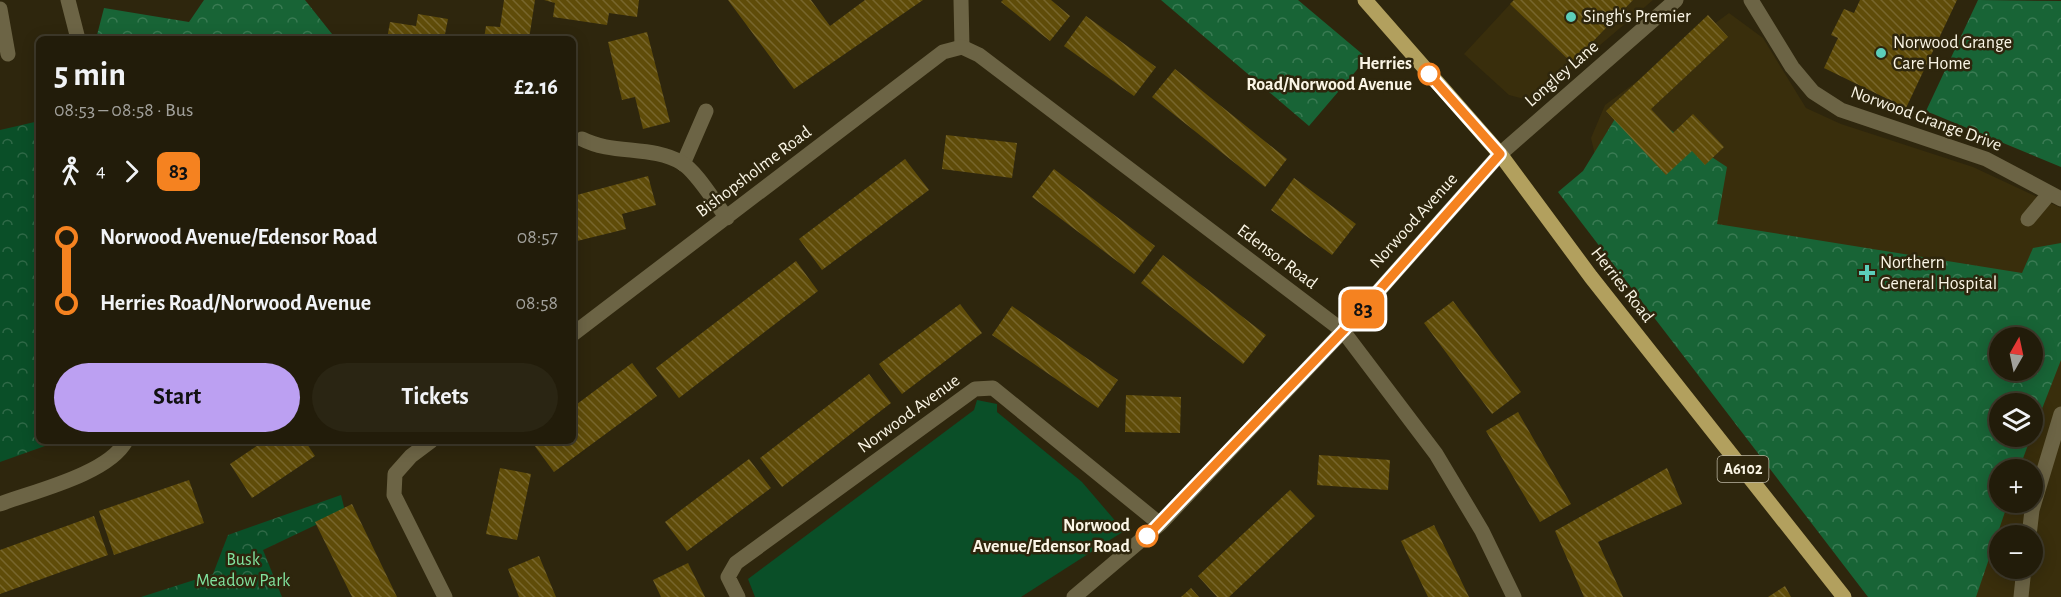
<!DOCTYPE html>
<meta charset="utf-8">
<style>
body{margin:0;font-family:"Alegreya Sans",sans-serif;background:#2a2513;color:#f1f3f6;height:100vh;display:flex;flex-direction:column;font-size:22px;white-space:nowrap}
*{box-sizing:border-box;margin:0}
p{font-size:20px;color:#a2a19c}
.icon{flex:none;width:33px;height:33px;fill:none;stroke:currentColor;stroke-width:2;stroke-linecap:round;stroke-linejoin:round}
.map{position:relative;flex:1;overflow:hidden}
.sheet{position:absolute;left:36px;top:36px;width:540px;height:408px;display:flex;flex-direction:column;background:#221c0a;border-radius:9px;box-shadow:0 3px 15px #0003,0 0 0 2px #3f3a2b}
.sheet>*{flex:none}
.badge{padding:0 12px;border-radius:9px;font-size:21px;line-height:39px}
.needle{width:39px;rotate:9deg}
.fabs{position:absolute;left:1989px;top:327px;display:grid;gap:12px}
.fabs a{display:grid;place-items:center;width:54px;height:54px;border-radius:50%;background:#221c0a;box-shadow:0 3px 15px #0003,0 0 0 2px #3f3a2b;font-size:30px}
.map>.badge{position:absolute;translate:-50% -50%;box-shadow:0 0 0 3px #fff}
.legs{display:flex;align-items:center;gap:9px;height:66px;padding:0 18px;font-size:20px}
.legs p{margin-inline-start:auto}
.overview{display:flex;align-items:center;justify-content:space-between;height:102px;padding:0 18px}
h1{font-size:33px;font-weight:600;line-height:45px}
.primary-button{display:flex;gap:12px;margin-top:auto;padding:12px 18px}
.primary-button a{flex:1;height:69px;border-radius:36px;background:#bca0f2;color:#111;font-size:24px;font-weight:600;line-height:69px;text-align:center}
.primary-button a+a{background:#2a2513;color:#f1f3f6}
ul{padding:0 18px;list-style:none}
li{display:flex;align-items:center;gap:21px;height:66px;font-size:22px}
li i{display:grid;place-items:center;width:9px;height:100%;margin:0 8px;background:currentColor}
li i::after{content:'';width:15px;height:15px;margin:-8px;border:4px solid;border-radius:50%;background:#221c0a}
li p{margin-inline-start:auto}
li:first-child i{background:linear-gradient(#0000 50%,currentColor 0)}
li:last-child i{background:linear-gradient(currentColor 50%,#0000 0)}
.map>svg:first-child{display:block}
.built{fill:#392e0c;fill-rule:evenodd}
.grass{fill:#0a4f28}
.forest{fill:url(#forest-crowns);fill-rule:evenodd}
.park{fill:url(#park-crowns)}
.building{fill:url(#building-back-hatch)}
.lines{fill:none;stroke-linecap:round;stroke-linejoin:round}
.service{stroke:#6c6445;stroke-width:15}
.minor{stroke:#6c6445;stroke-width:15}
.tertiary{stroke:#6c6445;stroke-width:15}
.primary{stroke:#b2a05e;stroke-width:15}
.line-1-casing{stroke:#fff;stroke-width:14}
.line-1{stroke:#f58220;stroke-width:9}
.poi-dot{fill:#5cceba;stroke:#2e260d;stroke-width:2}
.stop-1-dot{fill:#fff;stroke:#f58220;stroke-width:3}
.labels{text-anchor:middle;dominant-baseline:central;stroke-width:5;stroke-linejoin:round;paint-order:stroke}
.shield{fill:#2e260d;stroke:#bdb7a4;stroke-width:1.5}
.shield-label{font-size:16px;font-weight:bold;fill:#faf5e5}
.poi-label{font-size:18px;fill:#faf5e5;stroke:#2e260d;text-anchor:start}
.stop-label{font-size:18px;font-weight:bold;fill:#faf5e5;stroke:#2e260d;text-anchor:end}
.street-label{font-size:18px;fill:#faf5e5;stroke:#2e260d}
.park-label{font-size:18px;fill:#80e29e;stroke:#2e260d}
</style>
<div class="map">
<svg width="2061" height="597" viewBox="0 0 2061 597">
<defs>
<pattern id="forest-crowns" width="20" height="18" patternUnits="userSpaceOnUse" patternTransform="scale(1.5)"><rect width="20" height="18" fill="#186436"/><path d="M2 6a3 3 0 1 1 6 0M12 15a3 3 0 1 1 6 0" fill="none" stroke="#3a7b53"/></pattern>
<pattern id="park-crowns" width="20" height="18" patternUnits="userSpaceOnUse" patternTransform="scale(1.5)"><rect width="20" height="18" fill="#0a4f28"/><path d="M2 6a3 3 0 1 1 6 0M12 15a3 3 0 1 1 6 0" fill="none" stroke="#2f6947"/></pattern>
<pattern id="building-back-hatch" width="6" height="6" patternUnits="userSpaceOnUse" patternTransform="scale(1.5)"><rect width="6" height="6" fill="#5f4c09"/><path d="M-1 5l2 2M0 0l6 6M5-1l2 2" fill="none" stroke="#77662d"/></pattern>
</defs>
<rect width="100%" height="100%" fill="#2e260d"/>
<path class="built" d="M 1514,0 L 1653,0 L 1539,97 L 1524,99 L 1509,95 L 1464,54 Z
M 1729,13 L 1763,38 L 1806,108 L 1841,124 L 1973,167 L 2061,208 L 2061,597 L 1918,597 L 1601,181 L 1591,138 L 1605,105 ZM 2000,338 L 2032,338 L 2032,370 L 2000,370 ZM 2000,404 L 2032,404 L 2032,436 L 2000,436 ZM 2000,470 L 2032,470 L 2032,502 L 2000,502 ZM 2000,536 L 2032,536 L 2032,568 L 2000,568 Z"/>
<path class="grass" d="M 977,400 L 997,404 L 997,412 L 1082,482 L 1124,531 L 1021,597 L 755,597 L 748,579 L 974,410 Z"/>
<path class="forest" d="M 204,0 L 305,0 L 336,39 L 96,39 L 104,8 L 189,22 Z
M 1161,0 L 1298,0 L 1367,58 L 1309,126 Z
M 1978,0 L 2061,1 L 2061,167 L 1926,111 Z
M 1626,101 L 1727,167 L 1717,224 L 2022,273 L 2033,248 L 2061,243 L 2061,360 L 2033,432 L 2032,404 L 2000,404 L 2000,436 L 2031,437 L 2019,469 L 2000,470 L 2000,502 L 2008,503 L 1976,597 L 1868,597 L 1558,192 L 1583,171 ZM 2000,338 L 2032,338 L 2032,370 L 2000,370 Z"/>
<path class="park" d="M 39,121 L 39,441 L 59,441 L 0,462 L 0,130 Z
M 341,495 L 345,511 L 263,550 L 282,597 L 141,597 L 213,574 L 228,535 Z"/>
<path class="building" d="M 504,0 L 535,0 L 529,39 L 484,39 L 486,26 L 500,27 Z
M 544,0 L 639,0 L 637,17 L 609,13 L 607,25 L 553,17 L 555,3 Z
M 728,0 L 811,0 L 830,26 L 865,0 L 923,0 L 794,89 Z
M 1003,0 L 1051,0 L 1070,16 L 1050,41 L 1001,2 Z
M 1514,0 L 1633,0 L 1572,63 L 1510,4 Z
M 1860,0 L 1957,0 L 1906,108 L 1824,68 L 1838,38 L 1831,35 L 1844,9 L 1854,13 Z
M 418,14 L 448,19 L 444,39 L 387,39 L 390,22 L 416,26 Z
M 1708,15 L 1728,37 L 1651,109 L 1673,133 L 1693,114 L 1724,147 L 1705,165 L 1692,151 L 1666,175 L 1606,111 Z
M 1086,16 L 1156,67 L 1134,96 L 1064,46 Z
M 647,32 L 670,122 L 643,129 L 635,97 L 622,100 L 608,42 Z
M 1175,69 L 1287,159 L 1265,187 L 1152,97 Z
M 946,135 L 1017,143 L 1012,178 L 942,169 Z
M 905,159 L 929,190 L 822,270 L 799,239 Z
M 1054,169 L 1155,246 L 1134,274 L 1032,197 Z
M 648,176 L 656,205 L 622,214 L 626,229 L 573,242 L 573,196 Z
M 1294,178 L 1356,224 L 1332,255 L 1271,210 Z
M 1163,255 L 1266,335 L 1243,364 L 1141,283 Z
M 796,261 L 818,291 L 679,398 L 656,368 Z
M 1453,301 L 1521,392 L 1492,414 L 1424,323 Z
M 960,304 L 982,333 L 902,394 L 879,364 Z
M 1012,306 L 1118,380 L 1098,408 L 992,335 Z
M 632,363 L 657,396 L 554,472 L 531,441 L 573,441 L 573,407 Z
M 869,374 L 891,403 L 782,487 L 760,458 Z
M 1126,395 L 1181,397 L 1180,433 L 1125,432 Z
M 1518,412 L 1571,504 L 1540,522 L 1486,431 Z
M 264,441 L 305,441 L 315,456 L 252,498 L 230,464 Z
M 1319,455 L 1390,460 L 1388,490 L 1317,485 Z
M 749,459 L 771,488 L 687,551 L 665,522 Z
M 500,468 L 531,474 L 517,540 L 486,534 Z
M 1667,468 L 1682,504 L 1598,542 L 1623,597 L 1584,597 L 1555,531 Z
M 189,480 L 204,523 L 114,555 L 99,511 Z
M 1290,490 L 1315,516 L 1229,597 L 1217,597 L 1198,576 Z
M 352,504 L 397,597 L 352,597 L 315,522 Z
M 94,516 L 108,555 L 0,594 L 0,550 Z
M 1434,525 L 1469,597 L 1428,597 L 1401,541 Z
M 539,556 L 556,597 L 519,597 L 508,569 Z
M 688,563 L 705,597 L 661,597 L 653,580 Z
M 1785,586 L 1791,597 L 1768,597 Z
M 1191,588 L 1199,597 L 1181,597 Z"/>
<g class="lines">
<path class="service" d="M 961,0 L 962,47
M 1751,0 L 1792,67 L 1813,92 L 1841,110 L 1986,159 L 2061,199
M 683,164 L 706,111
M 2028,219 L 2049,194
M 2029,536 L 2032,510 L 2061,414
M 2021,597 L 2024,568"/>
<path class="minor" d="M 68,0 L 78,39
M 0,9 L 8,54
M 582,139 C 613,155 652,145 682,163 C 697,172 715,203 727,218
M 573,334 L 943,52 L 962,47 L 979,55 L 1343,331 L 1436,454 L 1482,531 L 1514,597
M 431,441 L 411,456 L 395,474 L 394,495 L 445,597
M 0,504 C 35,491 108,474 126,441
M 738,597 L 728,577 L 736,563 L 975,389 L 993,388 L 1160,524
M 1074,597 L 1160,524 L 1343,331 L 1500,154"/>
<path class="tertiary" d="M 1500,154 L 1676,0"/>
<path class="primary" d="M 1365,0 L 1500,154 L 1591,277 L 1844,597"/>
</g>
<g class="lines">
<defs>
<path id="line-1" d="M 1147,536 L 1343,331 L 1500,154 L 1429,74"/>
</defs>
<use href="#line-1" class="line-1-casing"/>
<use href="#line-1" class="line-1"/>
</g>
<g class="poi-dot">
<circle cx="1571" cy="17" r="6"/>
<circle cx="1881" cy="53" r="6"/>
<path d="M1864 264h6v6h6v6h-6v6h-6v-6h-6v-6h6z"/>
</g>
<g class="stop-1-dot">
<circle cx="1429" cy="74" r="10"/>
<circle cx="1147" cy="536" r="10"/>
</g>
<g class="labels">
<rect class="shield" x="1717.5" y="456" width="51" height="26" rx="4.5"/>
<g class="shield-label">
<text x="1743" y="469">A6102</text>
</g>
<g class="poi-label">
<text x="1583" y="17">Singh's Premier</text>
<text x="1893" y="43">Norwood Grange<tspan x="1893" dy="21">Care Home</tspan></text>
<text x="1880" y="263">Northern<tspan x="1880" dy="21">General Hospital</tspan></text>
</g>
<g class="stop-label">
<text x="1412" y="64">Herries<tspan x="1412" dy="21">Road/Norwood Avenue</tspan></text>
<text x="1130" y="526">Norwood<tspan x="1130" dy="21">Avenue/Edensor Road</tspan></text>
</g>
<g class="street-label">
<text transform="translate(1562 74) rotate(-41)">Longley Lane</text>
<text transform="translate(1926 119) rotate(20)">Norwood Grange Drive</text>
<text transform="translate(754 172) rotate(-37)">Bishopsholme Road</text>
<text transform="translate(1414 221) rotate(-48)">Norwood Avenue</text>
<text transform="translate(1277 257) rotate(37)">Edensor Road</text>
<text transform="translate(1622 285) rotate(52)">Herries Road</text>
<text transform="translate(909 414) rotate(-36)">Norwood Avenue</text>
</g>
<g class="park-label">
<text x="243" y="560">Busk<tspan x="243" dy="21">Meadow Park</tspan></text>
</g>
</g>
</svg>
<div class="fabs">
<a><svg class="needle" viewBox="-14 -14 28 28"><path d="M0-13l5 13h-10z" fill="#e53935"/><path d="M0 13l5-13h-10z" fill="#a2a19c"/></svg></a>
<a><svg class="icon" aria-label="layers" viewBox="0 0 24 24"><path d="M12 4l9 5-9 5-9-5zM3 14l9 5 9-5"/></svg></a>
<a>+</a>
<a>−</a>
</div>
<b class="badge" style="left:1363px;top:309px;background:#f58220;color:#111">83</b>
<section class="sheet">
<div class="overview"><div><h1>5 min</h1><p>08:53 – 08:58 · Bus</p></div><b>£2.16</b></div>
<div class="legs"><svg class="icon" aria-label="walk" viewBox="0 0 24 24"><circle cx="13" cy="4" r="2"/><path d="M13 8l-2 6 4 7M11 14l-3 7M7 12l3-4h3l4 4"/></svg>4<svg class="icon" aria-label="forward" viewBox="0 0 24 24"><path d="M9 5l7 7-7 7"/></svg><b class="badge" style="background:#f58220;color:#111">83</b></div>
<ul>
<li><i style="color:#f58220"></i><b>Norwood Avenue/Edensor Road</b><p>08:57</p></li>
<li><i style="color:#f58220"></i><b>Herries Road/Norwood Avenue</b><p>08:58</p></li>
</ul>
<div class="primary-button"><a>Start</a><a>Tickets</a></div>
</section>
</div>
